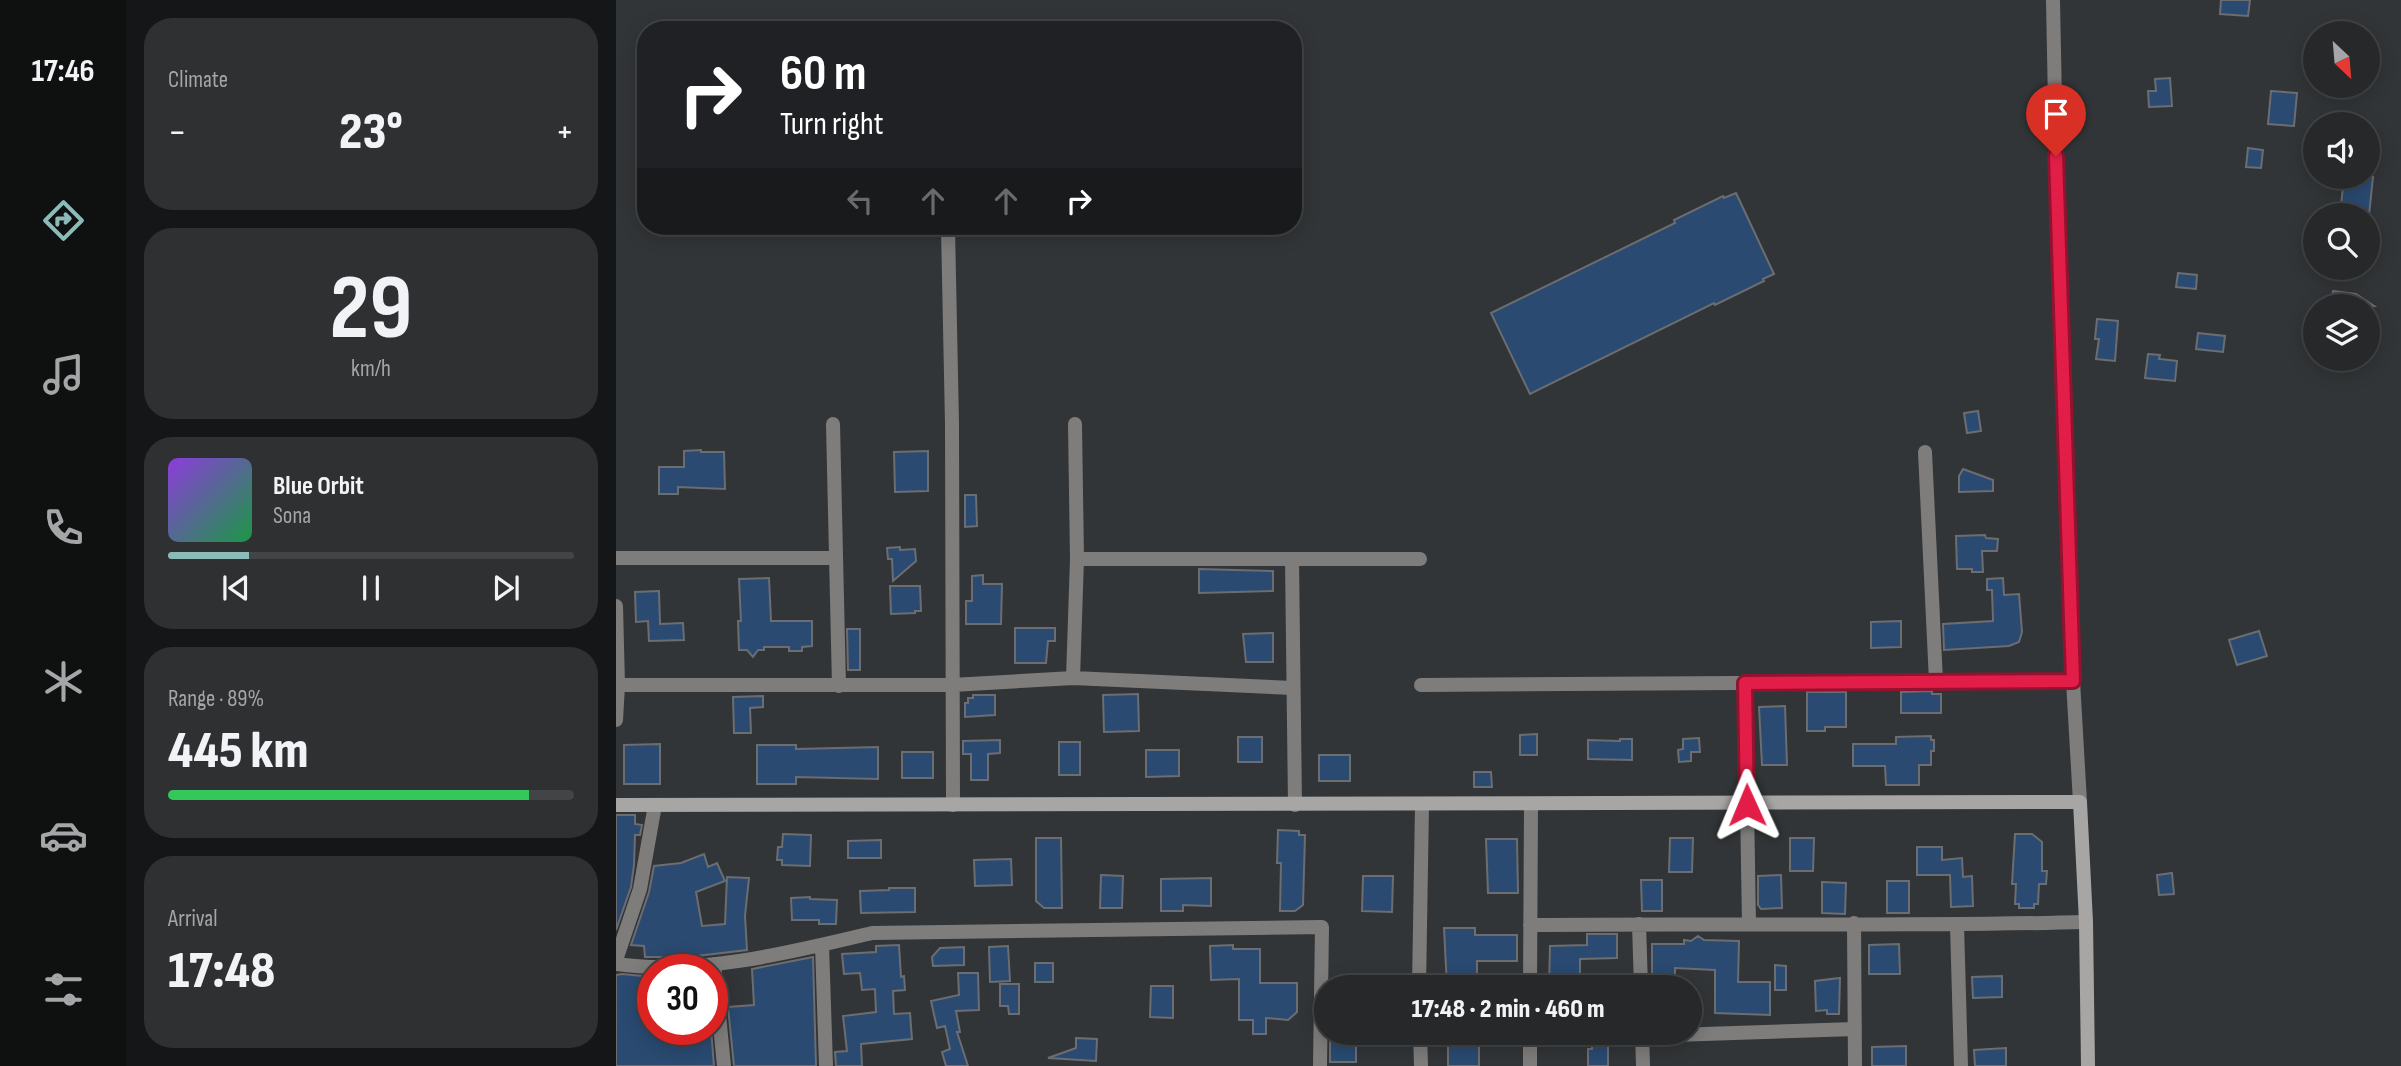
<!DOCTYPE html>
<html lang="en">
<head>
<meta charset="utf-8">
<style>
  body { margin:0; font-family:"Sofia Sans Condensed",sans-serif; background:#2e3031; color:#f1f3f6; height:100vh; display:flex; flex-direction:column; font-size:26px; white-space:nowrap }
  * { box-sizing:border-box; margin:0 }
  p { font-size:23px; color:#a4a6a8 }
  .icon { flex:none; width:38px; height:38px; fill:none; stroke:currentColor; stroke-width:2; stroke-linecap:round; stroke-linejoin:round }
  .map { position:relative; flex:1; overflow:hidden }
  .panel { display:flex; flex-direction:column; gap:18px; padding:18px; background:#151617; width:490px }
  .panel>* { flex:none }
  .hud { position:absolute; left:21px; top:21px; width:665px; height:214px; border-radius:28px; box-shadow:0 4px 18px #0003,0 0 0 2px #424446; background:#202124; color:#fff; overflow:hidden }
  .needle { width:46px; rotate:154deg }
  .controls { position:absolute; left:1687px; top:21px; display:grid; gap:14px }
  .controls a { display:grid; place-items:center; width:77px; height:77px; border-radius:50%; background:#262829; box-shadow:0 4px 18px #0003,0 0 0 2px #424446; font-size:35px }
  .speed { position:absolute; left:21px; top:954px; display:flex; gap:14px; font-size:35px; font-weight:700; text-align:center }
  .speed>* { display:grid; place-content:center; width:91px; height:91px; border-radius:50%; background:#262829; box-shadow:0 4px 18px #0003,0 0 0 2px #424446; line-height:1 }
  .speed .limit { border:10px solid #d22; background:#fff; color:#111 }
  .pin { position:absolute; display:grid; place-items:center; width:60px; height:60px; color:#fff; margin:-72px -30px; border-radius:50% 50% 50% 0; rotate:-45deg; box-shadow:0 0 7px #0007 }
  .pin .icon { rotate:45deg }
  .me { position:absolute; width:77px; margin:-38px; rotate:359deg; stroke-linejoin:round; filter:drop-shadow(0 0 5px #0008) }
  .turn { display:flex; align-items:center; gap:24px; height:147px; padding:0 28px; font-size:32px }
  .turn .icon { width:91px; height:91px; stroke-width:2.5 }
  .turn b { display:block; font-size:49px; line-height:60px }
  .lanes { display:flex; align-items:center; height:66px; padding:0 28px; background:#0003; justify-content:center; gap:35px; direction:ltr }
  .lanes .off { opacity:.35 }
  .big { font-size:52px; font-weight:800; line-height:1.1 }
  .panel .widget { flex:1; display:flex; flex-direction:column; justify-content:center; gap:10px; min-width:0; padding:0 24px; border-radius:28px; background:#2e3031 }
  .panel .dial { align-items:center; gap:0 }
  .dial b { font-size:91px; line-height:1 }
  .song { display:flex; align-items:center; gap:21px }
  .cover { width:84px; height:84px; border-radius:10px; background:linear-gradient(135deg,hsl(270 70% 55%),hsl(140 70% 35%)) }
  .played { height:7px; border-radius:4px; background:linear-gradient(90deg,#8bbbb9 20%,#424446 20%) }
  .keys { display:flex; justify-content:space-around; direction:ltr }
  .heat { display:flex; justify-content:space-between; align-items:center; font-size:38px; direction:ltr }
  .charge { height:10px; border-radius:5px; background:linear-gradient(90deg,#34c759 89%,#424446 0) }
  .trip { position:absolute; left:698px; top:975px; width:388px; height:70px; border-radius:35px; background:#262829; box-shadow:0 4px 18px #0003,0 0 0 2px #424446; font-weight:800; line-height:70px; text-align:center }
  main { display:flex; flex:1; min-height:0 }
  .tab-bar { display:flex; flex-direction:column; width:126px; justify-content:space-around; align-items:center; background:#0f1010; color:#a4a6a8 }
  .tab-bar .icon { width:49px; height:49px }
  .tab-bar .selected { color:#8bbbb9 }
  .tab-bar b { font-size:32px; color:#f1f3f6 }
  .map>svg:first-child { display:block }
</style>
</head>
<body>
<main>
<nav class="tab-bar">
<b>17:46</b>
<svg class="icon selected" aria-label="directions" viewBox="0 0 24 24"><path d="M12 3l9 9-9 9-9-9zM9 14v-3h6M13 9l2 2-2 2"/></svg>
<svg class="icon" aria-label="music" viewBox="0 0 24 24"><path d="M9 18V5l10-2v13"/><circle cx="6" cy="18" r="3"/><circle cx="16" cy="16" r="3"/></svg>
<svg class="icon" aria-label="phone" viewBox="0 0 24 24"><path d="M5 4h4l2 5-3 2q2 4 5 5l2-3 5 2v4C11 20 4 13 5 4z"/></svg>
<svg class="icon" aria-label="climate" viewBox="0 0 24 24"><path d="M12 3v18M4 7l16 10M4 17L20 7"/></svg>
<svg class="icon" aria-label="car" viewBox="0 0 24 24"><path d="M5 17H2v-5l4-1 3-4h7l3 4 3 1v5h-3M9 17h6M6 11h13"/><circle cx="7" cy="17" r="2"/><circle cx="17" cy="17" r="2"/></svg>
<svg class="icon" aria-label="filters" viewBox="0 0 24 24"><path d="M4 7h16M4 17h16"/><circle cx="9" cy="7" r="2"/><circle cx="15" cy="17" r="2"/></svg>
</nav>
<section class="panel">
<div class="widget"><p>Climate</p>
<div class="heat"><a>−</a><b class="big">23°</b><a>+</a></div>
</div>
<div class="widget dial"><b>29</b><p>km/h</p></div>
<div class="widget">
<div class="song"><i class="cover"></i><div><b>Blue Orbit</b><p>Sona</p></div></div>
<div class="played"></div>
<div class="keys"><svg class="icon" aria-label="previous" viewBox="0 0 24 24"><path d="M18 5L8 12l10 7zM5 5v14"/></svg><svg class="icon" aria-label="pause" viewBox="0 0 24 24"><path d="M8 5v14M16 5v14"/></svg><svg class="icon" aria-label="next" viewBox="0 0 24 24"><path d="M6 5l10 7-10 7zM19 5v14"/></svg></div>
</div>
<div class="widget"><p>Range · 89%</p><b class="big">445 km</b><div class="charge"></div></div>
<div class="widget"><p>Arrival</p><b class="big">17:48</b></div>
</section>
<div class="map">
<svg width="1785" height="1066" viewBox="0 0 1785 1066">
  <rect width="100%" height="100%" fill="#323537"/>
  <path fill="#2a4a71" stroke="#6b6d71" stroke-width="2" d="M1605,0H1634L1632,16L1604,14Z
    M1554,78L1556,106L1533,107L1532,91H1540L1539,79Z
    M1655,91L1681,93L1678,126L1652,124Z
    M1632,148L1647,150L1645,168L1630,167Z
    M1728,177H1757L1753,215H1724Z
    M1120,193L1158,274L1147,279L1148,281L1099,305L1098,303L914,394L875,313L1059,223L1058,220L1107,196L1108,198Z
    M1562,273L1581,275L1580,289L1560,287Z
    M1717,291L1740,294L1758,306H1715Z
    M1481,319L1502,321L1499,361L1480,359L1483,339H1479Z
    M1582,333L1609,336L1607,352L1580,349Z
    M1532,354L1544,355L1543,359L1561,361L1559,381L1529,378Z
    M1362,411L1365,431L1351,433L1348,413Z
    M85,450V452H108L109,489L62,487V494H43V467H68V451Z
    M312,451V491L279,492L278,452Z
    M1347,469L1377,480V491L1343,492V476Z
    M349,495H360L361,526L349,527Z
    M1369,535L1370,538L1382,539L1381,551H1366L1367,572H1356V569H1341L1340,536Z
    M284,547V550L299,549L300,561L277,581L276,559H272L271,548Z
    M583,569L657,571V591L583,593Z
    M367,575V584H386L385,624H350V601H356V576Z
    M153,578L155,621H196V646L186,647V651H173V647H148V650H142L137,657L131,650H123L122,621H125L123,579Z
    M1387,578L1388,595L1403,594L1406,632L1403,642L1393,646L1328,650L1327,624L1377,621L1376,590H1371V579Z
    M274,586H304L305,611H299V613L275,614Z
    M43,591L44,624L67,623L68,640L33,641L32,621L20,622L19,592Z
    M1285,621V647L1255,648V622Z
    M399,628H439V641H432L430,663H399Z
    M231,629H244V670H232Z
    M1643,631L1651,656L1621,665L1613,640Z
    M657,633V662H630L627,634Z
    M1316,691V694H1325V713H1285V692Z
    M1191,692H1230V727H1209V731H1191Z
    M522,694L523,731L488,732L487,695Z
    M357,695H379V715L349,717V703H352V698H357Z
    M147,696V707L134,708L135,733H118L117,697Z
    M1169,706L1171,765H1146L1143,707Z
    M921,734V755H904V735Z
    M1315,736V740H1318V751H1315V765H1303V785H1270L1269,766H1237V744H1280V737Z
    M622,737H646V762H622Z
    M1083,738L1084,752H1075V761L1063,762L1062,750L1067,749V739Z
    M1004,739H1016V760L972,759V740L1004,741Z
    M384,740V753L372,754V780H355V754H347V741Z
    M443,742H464V775H443Z
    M44,744V784H8V745Z
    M141,745H180V749L262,747V779L180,777V784H141Z
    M530,750H563V776L530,777Z
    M286,752H317V778H286Z
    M703,755H734V781H703Z
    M858,772H875L876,787H858Z
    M0,815H19V824L26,825L24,835H19L18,865L15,887L0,930Z
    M662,830L683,831V835H689L687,905L679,911H664L665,863H661Z
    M167,834L195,835L194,866L166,865V860H161L162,847H166Z
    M1399,834H1416L1426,842V871H1431L1430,884H1423L1422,904H1418V908H1403V904H1399L1400,884H1396Z
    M420,838H445L446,908H428L420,901Z
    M1054,838H1077L1076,872H1053Z
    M1174,838H1198L1197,871H1174Z
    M870,839H901L902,893H872Z
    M265,840V858H232V841Z
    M1301,847H1326V860L1346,858L1347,877L1356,876L1357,906L1335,907L1334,875H1301Z
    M88,854L92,867L101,863L109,881L80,892L86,926L109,924L111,877L133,878L129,916L131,950L72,957H29L28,946L15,945L33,892L38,866L65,863Z
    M395,859L396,885L359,886L358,860Z
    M1556,873L1558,894L1543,895L1541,875Z
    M485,875L507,876L506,908H484Z
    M1165,875L1166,908L1145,909L1142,905V876Z
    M747,876H777L776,912L746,911Z
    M595,878V906L567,905V911H545V879Z
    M1025,880H1046V911H1026Z
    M1271,881H1293V913H1271Z
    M1206,882L1230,883L1229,914L1206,913Z
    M273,888H299V912L245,913L244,891L273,890Z
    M194,897V899L221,900L220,924H203V920H176L175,898Z
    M828,928H859V935H901V961H861V987H831Z
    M971,934H1001V958L964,959V987H933L934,946L971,945Z
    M1082,936L1088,940L1123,941L1122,982H1154V1015L1099,1013V970L1059,968V987H1036V944H1068V940L1075,941Z
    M1283,944L1284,974H1253V945Z
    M283,945L285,977L288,976L289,990L277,991L278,1014L294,1013L296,1039L245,1044L246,1066H220L219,1052L231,1051L227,1016L260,1012L259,989L246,990L244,973L228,974L226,954L260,952V946Z
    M617,945V949H644V983H681V1012L672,1020L650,1018V1034H637V1020H623V979L595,980L594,946Z
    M392,946L394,981L374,982L373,947Z
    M348,947V965L317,966L316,957L324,948Z
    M197,957L200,1066H118L112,1007L138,1005L136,969Z
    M419,963H437V982H419Z
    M1159,965L1170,966V990H1159Z
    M342,973H362L363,1010L340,1011L344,1032H341L352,1066H330L326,1052L334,1049L329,1026L321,1028L315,1001L343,995Z
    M6,974L37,977V1029H95L98,1066H0V975Z
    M1386,976V997L1357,998L1356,977Z
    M1224,978L1223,1014H1211V1010L1200,1011L1199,981Z
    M384,984H403V1014H393L392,1006H384Z
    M535,986H557V1018L534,1017Z
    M976,1032H992V1066H972V1049H976Z
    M832,1033H863V1066H832Z
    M714,1036H740V1062H714Z
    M460,1038L481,1039L480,1061L432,1058L460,1048Z
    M1290,1046V1066H1256V1047Z
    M1390,1048V1066H1359L1358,1050Z"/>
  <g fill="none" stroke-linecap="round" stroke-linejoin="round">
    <path stroke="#7f7d7c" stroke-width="14" d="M1437,0L1442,258L1457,681L1464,802
      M332,228L336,424L337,805
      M217,424L223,686
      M1309,452L1320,681
      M0,558H220
      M461,559H804
      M676,559L679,805
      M0,606L2,685L0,720
      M457,678L461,559L459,424
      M1129,683L1133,924
      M2,685H336L457,678L677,688
      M805,685L1457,681
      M1238,923L1239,1066
      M1023,924L1025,987
      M914,925C1099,923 1285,927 1470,922
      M1341,925L1345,1066
      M206,945L210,1066
      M0,960L24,889L39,805
      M0,964C81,976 177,952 256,933L706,927L704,1066
      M98,964L108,1066
      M803,987L806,805
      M914,987L915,805
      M804,1032L805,1066
      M914,1032V1066
      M1026,1032L1027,1066
      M1027,1036L1239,1029"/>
    <path stroke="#a8a5a5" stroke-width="14" d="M0,805L1464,802L1470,922L1472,1066"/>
  </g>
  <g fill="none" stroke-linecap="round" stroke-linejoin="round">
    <g stroke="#92132f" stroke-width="18">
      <path id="route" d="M1131,805L1129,683L1457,681L1440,156"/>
    </g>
    <use href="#route" stroke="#e11d48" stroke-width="12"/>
  </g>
</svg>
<div class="controls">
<a><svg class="needle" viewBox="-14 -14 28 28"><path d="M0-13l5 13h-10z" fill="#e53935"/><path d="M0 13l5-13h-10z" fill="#a4a6a8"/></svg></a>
<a><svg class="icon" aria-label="sound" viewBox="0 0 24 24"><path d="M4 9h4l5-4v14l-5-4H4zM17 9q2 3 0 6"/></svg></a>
<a><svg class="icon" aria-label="search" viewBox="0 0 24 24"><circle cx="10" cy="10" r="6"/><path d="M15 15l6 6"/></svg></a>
<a><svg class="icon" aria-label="layers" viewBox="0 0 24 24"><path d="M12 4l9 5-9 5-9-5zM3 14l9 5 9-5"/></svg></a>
</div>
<div class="speed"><div class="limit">30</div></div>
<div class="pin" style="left:1440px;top:156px;background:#d93025"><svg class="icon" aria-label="arrive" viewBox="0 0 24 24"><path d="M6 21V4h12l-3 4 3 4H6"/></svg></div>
<svg class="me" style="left:1131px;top:805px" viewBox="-20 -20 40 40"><path d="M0-17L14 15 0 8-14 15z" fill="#e11d48" stroke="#fff" stroke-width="4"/></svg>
<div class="trip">17:48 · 2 min · 460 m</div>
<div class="hud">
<div class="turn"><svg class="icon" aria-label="right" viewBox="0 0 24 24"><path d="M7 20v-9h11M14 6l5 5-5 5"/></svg><div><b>60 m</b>Turn right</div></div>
<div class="lanes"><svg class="icon off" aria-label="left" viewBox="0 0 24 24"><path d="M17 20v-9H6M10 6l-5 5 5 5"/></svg><svg class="icon off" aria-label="ahead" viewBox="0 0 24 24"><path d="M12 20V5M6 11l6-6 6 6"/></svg><svg class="icon off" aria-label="ahead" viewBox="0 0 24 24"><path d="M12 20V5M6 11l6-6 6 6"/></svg><svg class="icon" aria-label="right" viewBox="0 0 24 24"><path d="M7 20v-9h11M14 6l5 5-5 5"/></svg></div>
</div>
</div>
</main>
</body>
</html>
